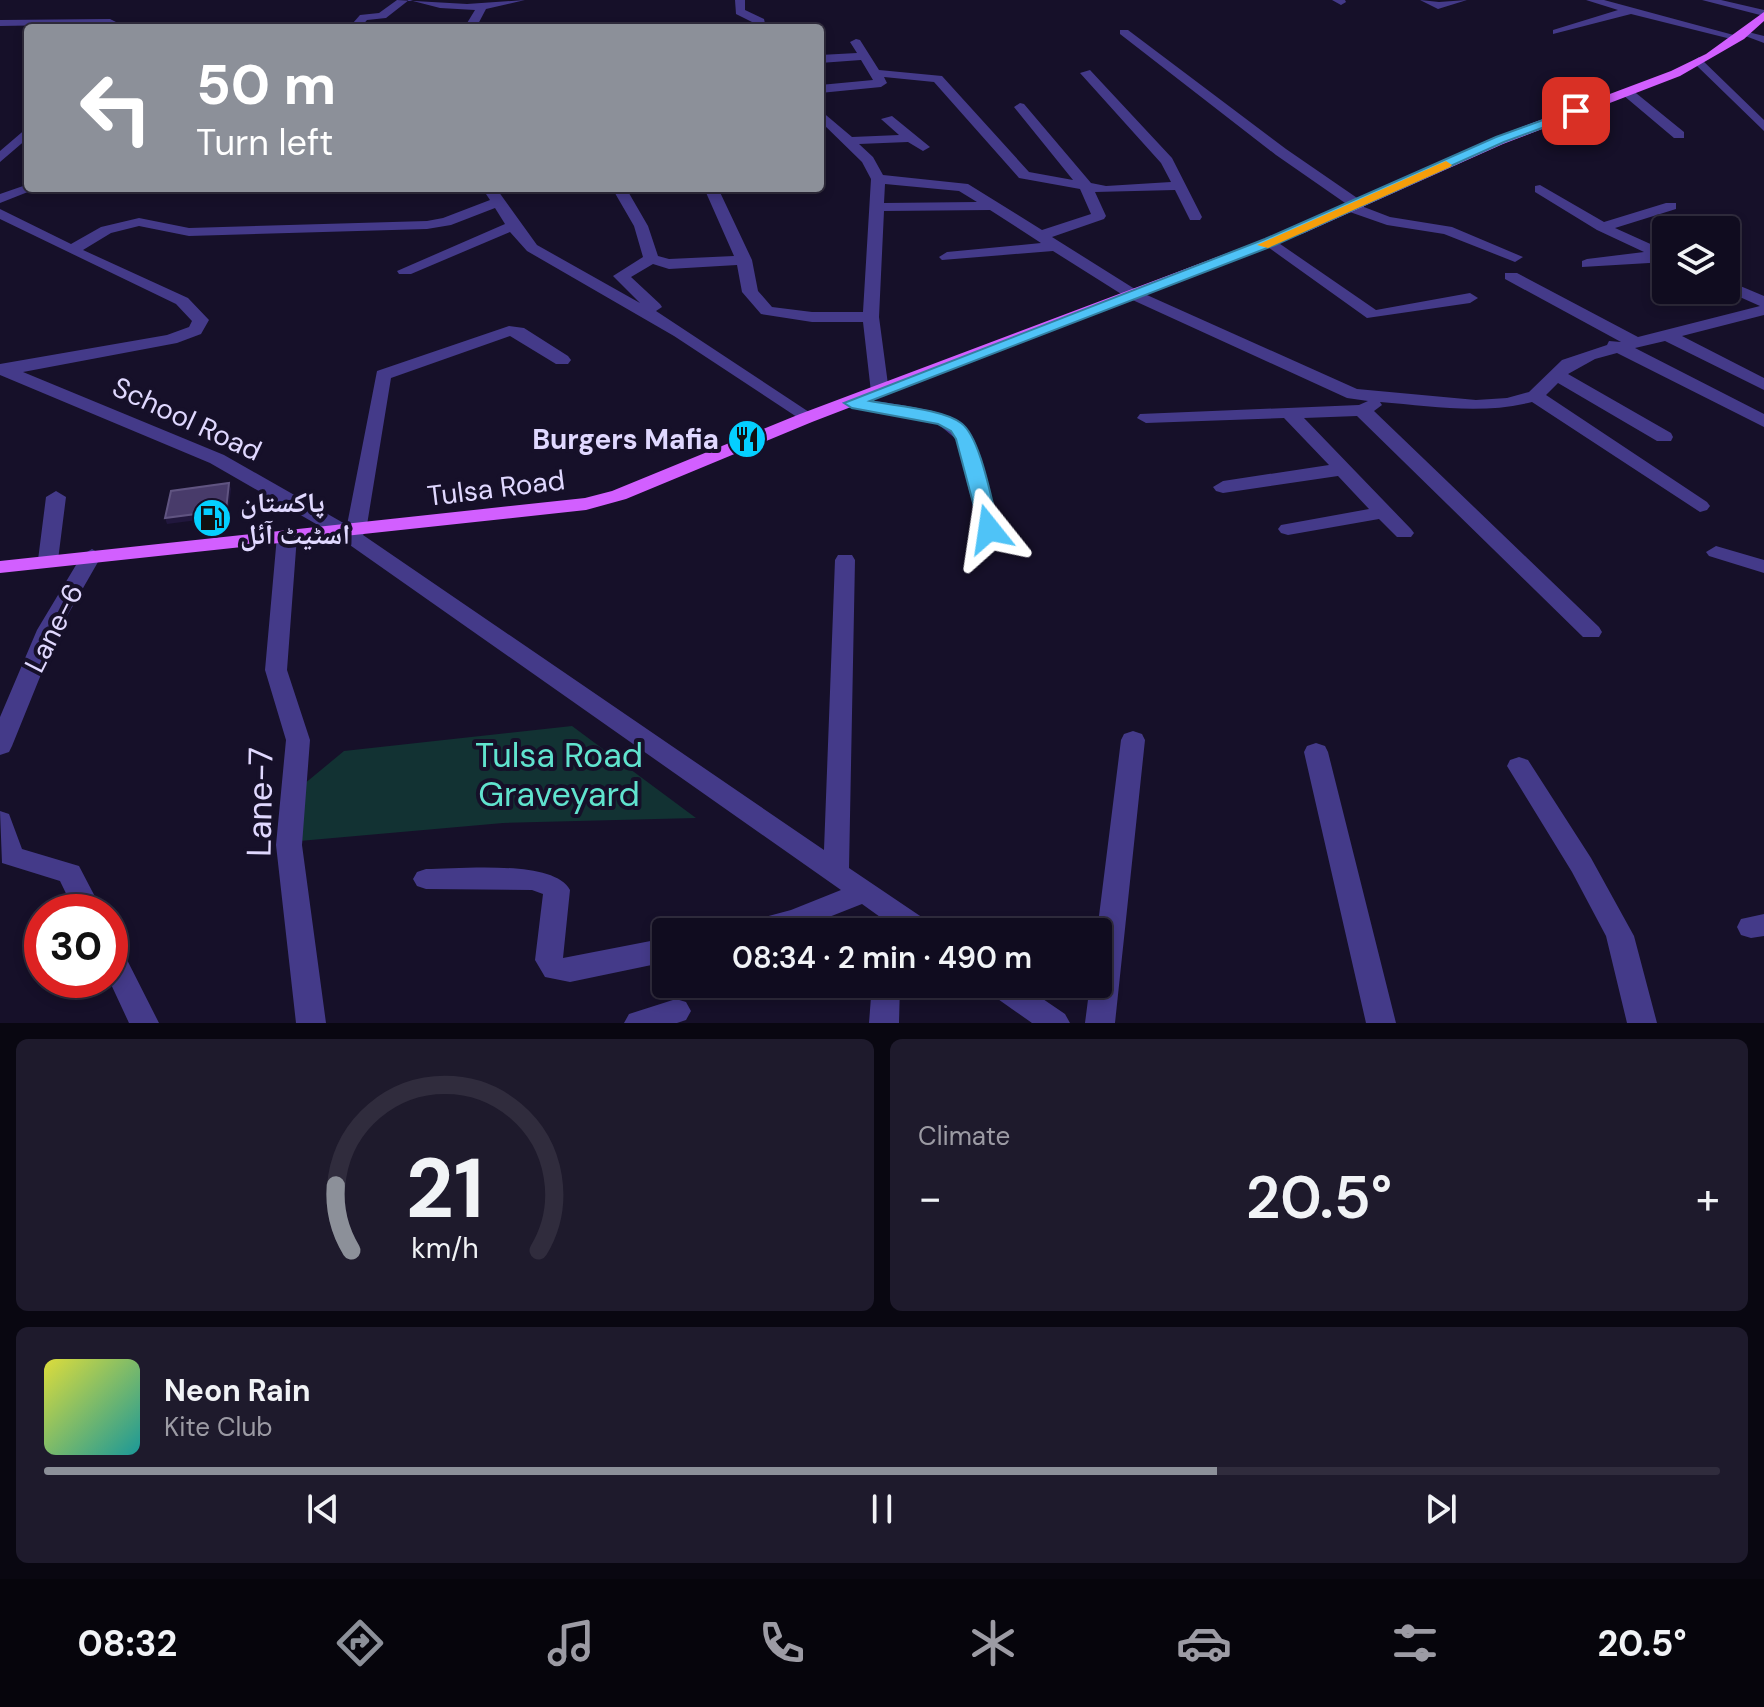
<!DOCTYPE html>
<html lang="en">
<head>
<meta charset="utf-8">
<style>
  body { margin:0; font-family:"DM Sans","Noto Naskh Arabic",sans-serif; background:#1e1a2c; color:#f1f3f6; height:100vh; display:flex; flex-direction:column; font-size:30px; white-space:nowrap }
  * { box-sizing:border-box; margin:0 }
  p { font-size:26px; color:#9c9ba4 }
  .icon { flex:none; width:44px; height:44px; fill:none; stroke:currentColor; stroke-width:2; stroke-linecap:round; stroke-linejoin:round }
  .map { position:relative; height:1023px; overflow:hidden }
  .side { display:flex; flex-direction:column; gap:16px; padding:16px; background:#090711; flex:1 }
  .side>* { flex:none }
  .banner { position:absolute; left:24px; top:24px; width:800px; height:168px; border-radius:8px; box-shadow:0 4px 12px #0003,0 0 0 2px #302c3d; background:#8c9099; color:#fff; overflow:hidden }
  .controls { position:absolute; left:1652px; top:216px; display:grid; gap:16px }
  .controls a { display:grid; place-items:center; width:88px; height:88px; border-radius:8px; background:#100c1f; box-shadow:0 4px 12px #0003,0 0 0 2px #302c3d; font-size:40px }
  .speed { position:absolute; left:24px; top:894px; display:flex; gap:16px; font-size:40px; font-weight:700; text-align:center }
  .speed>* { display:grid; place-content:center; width:104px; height:104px; border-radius:50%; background:#100c1f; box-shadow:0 4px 12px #0003,0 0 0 2px #302c3d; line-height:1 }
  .speed .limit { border:12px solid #d22; background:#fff; color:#111 }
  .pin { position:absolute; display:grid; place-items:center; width:68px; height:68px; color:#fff; margin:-34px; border-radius:16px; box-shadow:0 4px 12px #0006 }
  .me { position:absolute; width:88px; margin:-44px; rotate:345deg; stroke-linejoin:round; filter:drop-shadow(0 0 6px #0008) }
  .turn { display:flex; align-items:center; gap:28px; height:168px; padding:0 40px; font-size:36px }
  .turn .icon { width:104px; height:104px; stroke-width:2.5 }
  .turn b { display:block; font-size:56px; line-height:68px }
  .big { font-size:60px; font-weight:600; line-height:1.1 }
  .side .widget { flex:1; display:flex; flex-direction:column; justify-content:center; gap:12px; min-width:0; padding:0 28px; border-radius:12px; background:#1e1a2c }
  .side .dial { align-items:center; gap:0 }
  .dial svg { height:208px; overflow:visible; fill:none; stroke:#302c3d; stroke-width:7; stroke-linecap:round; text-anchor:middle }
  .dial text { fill:#f1f3f6; stroke:none }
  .song { display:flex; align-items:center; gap:24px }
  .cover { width:96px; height:96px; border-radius:12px; background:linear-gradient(135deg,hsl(60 70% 55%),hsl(180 70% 35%)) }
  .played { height:8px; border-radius:4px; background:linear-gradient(90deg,#8c9099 70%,#302c3d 70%) }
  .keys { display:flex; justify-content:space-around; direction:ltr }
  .heat { display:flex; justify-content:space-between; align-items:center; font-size:44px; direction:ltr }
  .side .tiles { flex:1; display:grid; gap:16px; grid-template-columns:1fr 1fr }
  .widget:last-child { grid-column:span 2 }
  .trip { position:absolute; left:652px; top:918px; width:460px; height:80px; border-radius:8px; background:#100c1f; box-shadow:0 4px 12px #0003,0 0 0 2px #302c3d; font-weight:600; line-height:80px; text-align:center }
  .dock { display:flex; height:128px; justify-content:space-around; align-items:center; background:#06050c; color:#9c9ba4 }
  .dock .icon { width:56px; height:56px }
  .dock .current { color:#8c9099 }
  .dock b { font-size:36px; color:#f1f3f6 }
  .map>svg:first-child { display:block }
</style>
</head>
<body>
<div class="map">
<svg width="1764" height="1023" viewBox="0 0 1764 1023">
  <rect width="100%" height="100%" fill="#161029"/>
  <path fill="#123233" d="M572,726L696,818L503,823L288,842L292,794L344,751Z"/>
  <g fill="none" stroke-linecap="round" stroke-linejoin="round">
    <path fill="#443a89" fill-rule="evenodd" d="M397,0L467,4L525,0L486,9L476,28H464L475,10L440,8L409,0L386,18L367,20L360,28H309L315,25L353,23L360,15L379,13Z
      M735,0H745V10L764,19L766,28H754V23L736,14Z
      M1332,0H1345L1346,2L1341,5Z
      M1420,0L1439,2L1467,0L1438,9Z
      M1586,0H1604L1741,37L1735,40L1631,14L1553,34V30L1618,10Z
      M1702,0H1721L1764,10V16Z
      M110,19L116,22L114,24L0,26V20Z
      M1120,30H1128L1286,149L1363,202L1364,207L1390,217L1452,227L1523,257L1515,262L1510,260L1444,234L1387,225L1347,211L1345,208L1348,205L1276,155L1120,34Z
      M1740,30L1764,36V43L1740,34Z
      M856,39L860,40L879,70L942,76L1029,172L1073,180L1014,107L1020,103L1024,104L1091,183L1106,186L1171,182L1161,163L1080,73L1090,70L1172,158L1202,217L1200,220H1190L1175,190L1095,192L1106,216L1104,219L1052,237L1138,291L1357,389L1476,400L1507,398L1529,392L1562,360L1607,345L1609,341L1621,342L1505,279V273H1517L1638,337L1760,306L1724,290L1726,280L1764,296V315L1682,336L1764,378V390L1665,341L1635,348L1764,414V427L1617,353L1595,359L1568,374L1671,433L1673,437L1671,441H1657L1558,383L1546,395L1707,502L1710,506L1707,510L1700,512L1532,402C1481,415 1431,406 1380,402L1382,405L1374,411L1599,627L1602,632L1599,637H1583L1357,416L1304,418L1411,529L1414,533L1411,537H1397L1379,519L1288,535L1281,533L1278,529L1281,525L1369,509L1338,476L1223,493L1216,491L1213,487L1223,481L1329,465L1284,418L1146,423L1137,418L1140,414L1359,405L1368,401L1347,398L1126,297L1053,251L942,260L939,257L947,252L1041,243L990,210L884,211L879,317L889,392L880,397L871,392L863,322H812L761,314L742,292L737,265L669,269L653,264L631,277L660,304L662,307L656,311L812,414L815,418L812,422L806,423L674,336L527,251L510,232L411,274H399L397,271L505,224L495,208L451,225L427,229L189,236L139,226L111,233L83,250L188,298L209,320L201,334L177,343L23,372L224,455L347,525L377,371L509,326L524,328L568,356L571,360L568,364H556L510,336L391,378L366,531L363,535L824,850L835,560L838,555H852L855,560L849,868L932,924L936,932H901L862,904L791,932H734L738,924L791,910L841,890L337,536L210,463L0,375V364L167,335L189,327L192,321L176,304L0,219V209L71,244L101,227L139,218L189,228L427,221L443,218L490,200L482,188H496L537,245L640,303L613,276L643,257L634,226L612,188H626L648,226L658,256L669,259L734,256L704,188H718L752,260L758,291L772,307L812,312H863L871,179L862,162L820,121V110L852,137L899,135L881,119L892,116L930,147L923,151L908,142L859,144L873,157L883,175L968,184L1042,230L1091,214L1080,189L1019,178L934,82L884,77L887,83L881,87L820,93V85L873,80L861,60L820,63V55L857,53L850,42ZM885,184L959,191L977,202L884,203Z
      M1699,57L1764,120V131L1695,64L1693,61Z
      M1623,89H1631L1684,132V138H1674L1623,95Z
      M28,127V138L0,162V151Z
      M26,185L28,188H38L0,203V194Z
      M1540,185L1604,222L1666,203H1676V209L1615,228L1666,251V262L1582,267V261L1587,259L1644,252L1597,230L1535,192V186Z
      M1270,237L1376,310L1470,293L1478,298L1470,303L1367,318L1265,245V239Z
      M852,398C878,402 943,408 962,423C982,439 992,503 999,529L996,533L989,535L979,529L956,439L938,424L846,407L843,403L846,399Z
      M56,491L66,497L58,560L48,566L38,560L46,497Z
      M287,530L297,536L287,670L310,740L302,845L326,1023H296L276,845L286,740L265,670L277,536Z
      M1716,546L1764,560V573L1709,556L1706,552Z
      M92,549L102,555L59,630L12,746L9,752L0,755V717L37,630L82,555Z
      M1133,731L1142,734L1145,740L1115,1023H1085L1090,984H1098L1097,932L1121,740L1124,734Z
      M1316,743L1325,746L1328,752L1396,1023H1366L1304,752L1307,746Z
      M1519,757L1528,760L1591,858L1634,936L1657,1023H1627L1606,936L1572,872L1507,766L1510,760Z
      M0,811L9,814L22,849L79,866L103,912H75L60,881L2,863Z
      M426,869C459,869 554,859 570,890L563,958L666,938V962L570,982L545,977L535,960L543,894L532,890L426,889L417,886L413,879L417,872Z
      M1764,914V936L1751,938L1741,935L1737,927L1741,919Z
      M110,942L120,946L159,1023H129L109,980Z
      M872,984H900L899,1023H869Z
      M984,984H1021L1065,1014L1070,1023H1032L988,992Z
      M676,999L686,1002L691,1011L686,1020L677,1023H624L629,1014Z"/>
    <path fill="#d25fff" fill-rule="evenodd" d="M1764,12V21L1744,39L1680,76L1503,144L1304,233L812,422L626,499L586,510L0,573V561L585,498L612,491L800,414L1265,239L1493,138L1671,71L1706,54Z"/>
  </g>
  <path fill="#21173d" d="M229,483L231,489L228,516L167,524L165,518Z"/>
  <path fill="#483b6a" stroke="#605481" stroke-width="2" d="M229,483L226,510L165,518L171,491Z"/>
  <path fill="#4fc3f7" stroke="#337fa1" stroke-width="2" d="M1576,108L1582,111L1580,114L1504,142L1275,245L870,401C895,406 942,409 961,423C981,437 992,504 999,529L996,533L989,534L980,529L956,439L951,431L938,424L852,408L844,403L1265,239L1496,137Z"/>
  <path fill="#f59e0b" d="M1446,161L1452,165L1450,167L1268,248L1257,245Z"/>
  <defs>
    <g id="restaurant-disc" transform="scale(2)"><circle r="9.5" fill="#04cfff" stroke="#161029"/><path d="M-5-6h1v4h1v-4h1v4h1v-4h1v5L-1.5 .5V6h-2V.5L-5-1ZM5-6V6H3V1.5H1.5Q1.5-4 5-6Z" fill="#111"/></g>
    <g id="fuel-disc" transform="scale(2)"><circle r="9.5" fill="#04cfff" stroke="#161029"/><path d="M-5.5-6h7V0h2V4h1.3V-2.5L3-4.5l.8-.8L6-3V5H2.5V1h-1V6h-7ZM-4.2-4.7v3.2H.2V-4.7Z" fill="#111"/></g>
  </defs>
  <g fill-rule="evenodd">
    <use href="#restaurant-disc" x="747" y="439"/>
    <use href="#fuel-disc" x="212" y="518"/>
  </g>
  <g text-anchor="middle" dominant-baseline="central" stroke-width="8" stroke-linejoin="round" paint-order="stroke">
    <g font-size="28" fill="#e0d8ff" stroke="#161029">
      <text transform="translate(187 419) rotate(25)">School Road</text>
      <text transform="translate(496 488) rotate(-7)">Tulsa Road</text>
      <text transform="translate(54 628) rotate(-63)">Lane-6</text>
    </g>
    <g font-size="28" font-weight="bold" fill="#e0d8ff" stroke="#161029" text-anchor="end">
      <text x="719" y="439">Burgers Mafia</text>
      <text x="240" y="502" text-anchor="start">پاکستان<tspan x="240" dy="32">اسٹیٹ آئل</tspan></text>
    </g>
    <g font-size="34" fill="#60e3ce" stroke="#161029">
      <text x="559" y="755">Tulsa Road<tspan x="559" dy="39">Graveyard</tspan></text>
    </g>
    <g font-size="34" fill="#e0d8ff" stroke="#161029">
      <text transform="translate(260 802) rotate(-89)">Lane-7</text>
    </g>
  </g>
</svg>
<div class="controls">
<a><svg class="icon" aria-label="layers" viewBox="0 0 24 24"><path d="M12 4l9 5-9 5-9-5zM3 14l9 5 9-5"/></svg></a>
</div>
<div class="speed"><div class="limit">30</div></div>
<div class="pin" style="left:1576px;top:111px;background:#d93025"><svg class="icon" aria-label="arrive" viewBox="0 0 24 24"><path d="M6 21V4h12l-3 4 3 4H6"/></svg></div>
<svg class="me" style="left:989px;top:529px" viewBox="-20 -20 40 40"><path d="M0-17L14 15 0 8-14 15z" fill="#4fc3f7" stroke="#fff" stroke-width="4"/></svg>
<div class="trip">08:34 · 2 min · 490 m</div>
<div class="banner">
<div class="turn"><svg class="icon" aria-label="left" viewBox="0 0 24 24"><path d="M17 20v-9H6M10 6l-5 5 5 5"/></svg><div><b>50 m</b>Turn left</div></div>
</div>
</div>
<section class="side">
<div class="tiles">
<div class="widget dial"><svg viewBox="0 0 100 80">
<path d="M14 69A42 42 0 1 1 86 69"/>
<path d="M14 69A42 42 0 0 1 8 44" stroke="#8c9099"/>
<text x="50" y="56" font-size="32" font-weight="700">21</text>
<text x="50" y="72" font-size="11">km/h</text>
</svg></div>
<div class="widget"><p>Climate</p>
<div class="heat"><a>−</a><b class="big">20.5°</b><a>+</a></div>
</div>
<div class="widget">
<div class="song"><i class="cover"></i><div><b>Neon Rain</b><p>Kite Club</p></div></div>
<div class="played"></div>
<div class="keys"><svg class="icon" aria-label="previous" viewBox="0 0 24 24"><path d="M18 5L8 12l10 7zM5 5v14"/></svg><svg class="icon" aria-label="pause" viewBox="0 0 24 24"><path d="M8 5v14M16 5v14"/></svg><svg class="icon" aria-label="next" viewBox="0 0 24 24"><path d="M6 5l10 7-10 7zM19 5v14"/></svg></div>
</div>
</div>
</section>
<nav class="dock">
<b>08:32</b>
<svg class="icon current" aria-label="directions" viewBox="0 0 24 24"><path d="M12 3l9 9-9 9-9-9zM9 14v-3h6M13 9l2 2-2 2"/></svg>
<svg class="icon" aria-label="music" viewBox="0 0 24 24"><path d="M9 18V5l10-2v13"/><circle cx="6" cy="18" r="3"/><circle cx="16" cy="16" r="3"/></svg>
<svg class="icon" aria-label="phone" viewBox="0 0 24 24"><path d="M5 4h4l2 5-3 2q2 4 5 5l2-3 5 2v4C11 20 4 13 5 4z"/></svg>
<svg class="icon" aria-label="climate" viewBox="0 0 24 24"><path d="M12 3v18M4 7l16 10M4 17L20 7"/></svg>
<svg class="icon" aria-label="car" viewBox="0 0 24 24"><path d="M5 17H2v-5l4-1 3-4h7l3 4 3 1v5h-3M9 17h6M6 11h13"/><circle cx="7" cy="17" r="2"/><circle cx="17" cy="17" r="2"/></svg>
<svg class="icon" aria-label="filters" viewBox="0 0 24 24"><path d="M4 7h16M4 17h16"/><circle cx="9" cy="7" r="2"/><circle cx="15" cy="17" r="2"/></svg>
<b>20.5°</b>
</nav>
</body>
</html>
